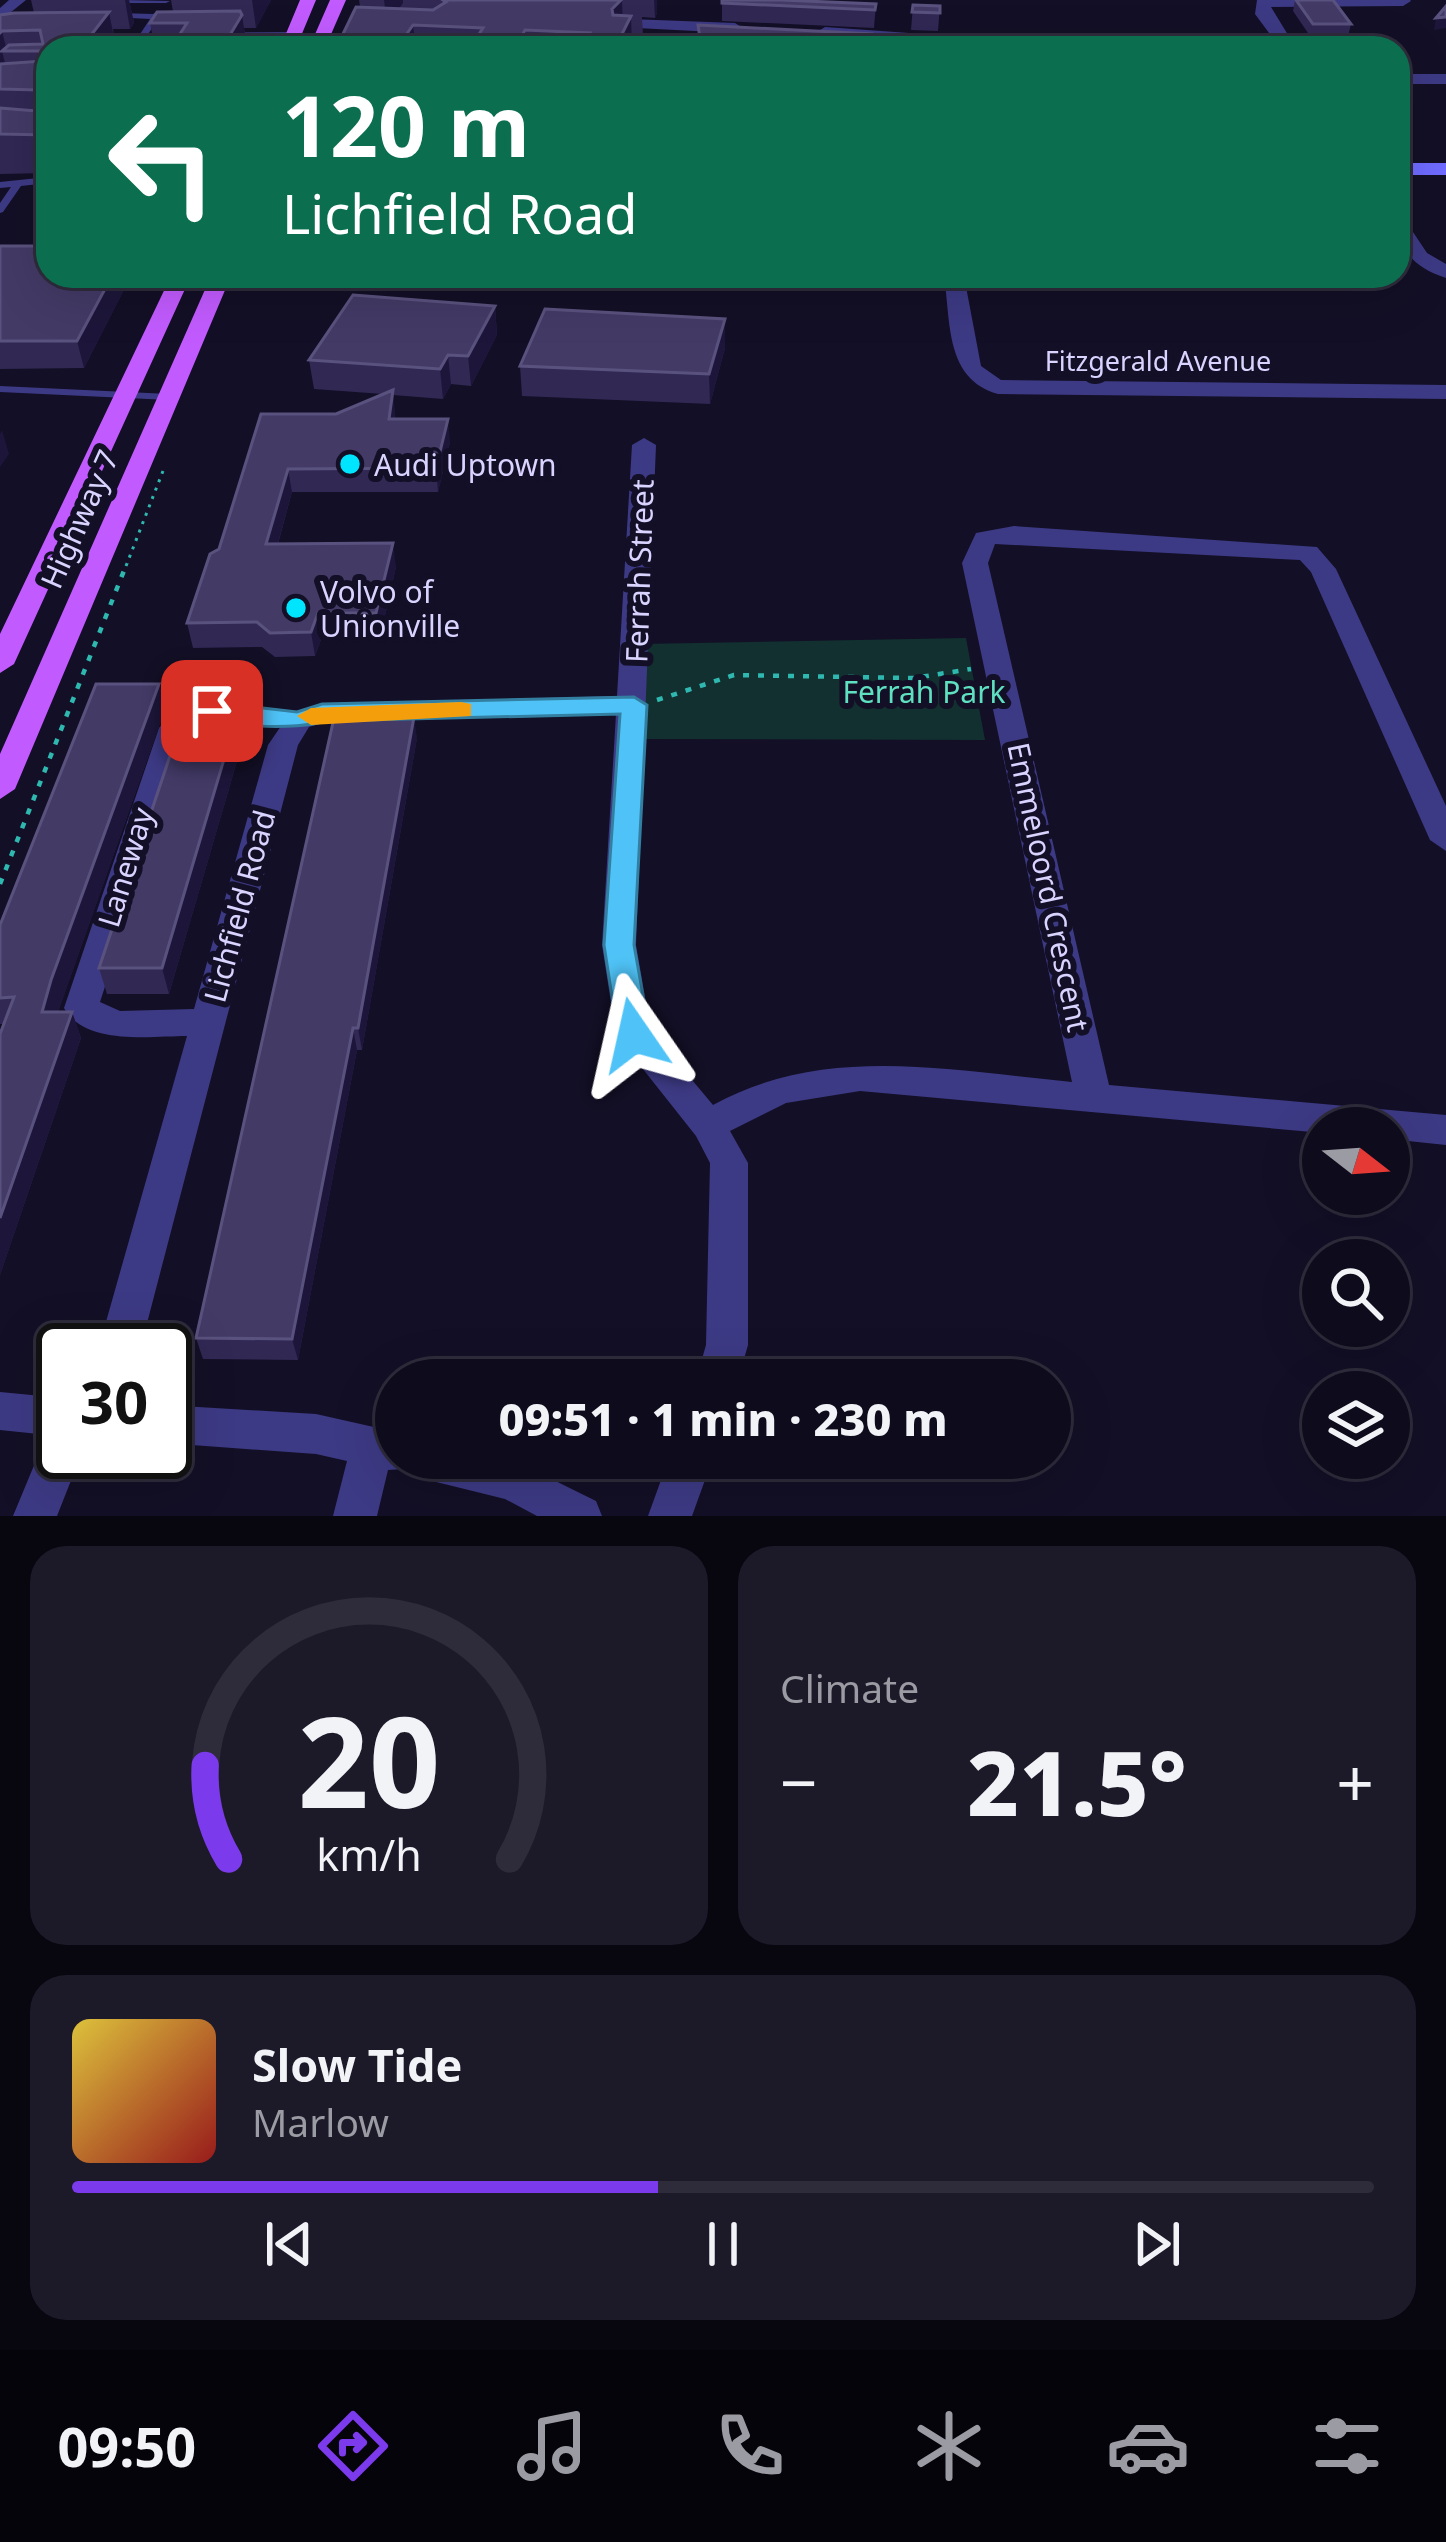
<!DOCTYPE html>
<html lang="en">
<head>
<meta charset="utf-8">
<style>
  body { margin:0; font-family:"Noto Sans",sans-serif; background:#1c1929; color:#f1f3f6; height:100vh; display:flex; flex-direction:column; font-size:45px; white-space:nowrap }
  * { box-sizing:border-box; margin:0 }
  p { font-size:39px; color:#9b9ba3 }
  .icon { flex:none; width:66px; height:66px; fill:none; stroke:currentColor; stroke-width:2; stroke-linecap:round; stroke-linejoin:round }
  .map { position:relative; height:1516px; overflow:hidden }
  .panel { display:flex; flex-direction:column; gap:30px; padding:30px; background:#08060f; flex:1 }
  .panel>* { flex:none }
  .banner { position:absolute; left:36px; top:36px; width:1374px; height:252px; border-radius:36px; box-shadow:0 12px 48px #0002,0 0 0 3px #2e2b3b; background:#0b6e4f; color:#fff; overflow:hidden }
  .needle { width:78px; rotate:107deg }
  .buttons { position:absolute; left:1302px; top:1107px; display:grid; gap:24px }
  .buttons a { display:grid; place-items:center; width:108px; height:108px; border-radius:50%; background:#0e0b1c; box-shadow:0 12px 48px #0002,0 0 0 3px #2e2b3b; font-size:60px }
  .speed { position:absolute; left:36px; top:1323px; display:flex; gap:24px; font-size:60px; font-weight:700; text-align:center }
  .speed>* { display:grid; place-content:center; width:156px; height:156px; border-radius:50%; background:#0e0b1c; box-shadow:0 12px 48px #0002,0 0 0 3px #2e2b3b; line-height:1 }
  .speed .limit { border:6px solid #111; border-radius:18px; background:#fff; color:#111 }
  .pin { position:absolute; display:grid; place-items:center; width:102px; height:102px; color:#fff; margin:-51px; border-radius:24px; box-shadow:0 6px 18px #0006 }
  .me { position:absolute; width:132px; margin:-66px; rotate:349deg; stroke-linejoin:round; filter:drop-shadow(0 0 9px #0008) }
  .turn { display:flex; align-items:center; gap:42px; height:252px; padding:0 48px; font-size:54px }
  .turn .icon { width:156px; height:156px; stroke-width:2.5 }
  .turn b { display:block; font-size:84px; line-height:102px }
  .big { font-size:90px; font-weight:800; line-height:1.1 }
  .panel .widget { flex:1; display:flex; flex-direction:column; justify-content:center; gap:18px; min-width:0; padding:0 42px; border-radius:36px; background:#1c1929 }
  .panel .dial { align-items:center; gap:0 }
  .dial svg { height:312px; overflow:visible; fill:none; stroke:#2e2b3b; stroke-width:7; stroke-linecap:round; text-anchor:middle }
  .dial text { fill:#f1f3f6; stroke:none }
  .song { display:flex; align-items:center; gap:36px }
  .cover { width:144px; height:144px; border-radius:18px; background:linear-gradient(135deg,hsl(50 70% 55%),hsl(0 70% 35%)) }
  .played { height:12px; border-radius:6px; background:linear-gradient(90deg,#7c3aed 45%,#2e2b3b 45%) }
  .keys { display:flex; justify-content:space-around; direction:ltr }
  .heat { display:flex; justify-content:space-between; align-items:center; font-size:66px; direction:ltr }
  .panel .tiles { flex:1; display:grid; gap:30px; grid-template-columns:1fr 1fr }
  .widget:last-child { grid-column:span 2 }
  .trip { position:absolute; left:375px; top:1359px; width:696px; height:120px; border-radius:60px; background:#0e0b1c; box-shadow:0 12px 48px #0002,0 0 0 3px #2e2b3b; font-weight:800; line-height:120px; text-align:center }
  .menu { display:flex; height:192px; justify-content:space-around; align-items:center; background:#06040b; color:#9b9ba3 }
  .menu .icon { width:84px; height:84px }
  .menu .selected { color:#7c3aed }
  .menu b { font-size:54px; color:#f1f3f6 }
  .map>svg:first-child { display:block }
</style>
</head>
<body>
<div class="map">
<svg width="1446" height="1516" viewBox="0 0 1446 1516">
  <rect width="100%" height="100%" fill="#130f26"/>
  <path fill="#12302f" d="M966,638L985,740L639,739L642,644Z"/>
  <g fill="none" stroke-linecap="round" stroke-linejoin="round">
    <path stroke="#2fb8b0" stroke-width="3" stroke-dasharray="3 6" stroke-linecap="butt" d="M126,566L163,471"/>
    <path stroke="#2fb8b0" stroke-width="4.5" stroke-dasharray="6 9" stroke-linecap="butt" d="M657,700L734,675L914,678L971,669
      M0,884L127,563"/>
    <path fill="#3d3a85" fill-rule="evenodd" d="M122,0L170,1L166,3H128L117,13L153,14L158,11L162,13L139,48H131L150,19L110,17L106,15Z
      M48,177V183L21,186L3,212L0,213V203L11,187L0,188V182Z
      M0,386L169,394L175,397L169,400L0,392Z"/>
    <path fill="#3d3a85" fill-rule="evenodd" d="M9,0H26L0,21V8Z
      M1257,0H1410L1411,1L1403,6L1271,7L1296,48H1280L1255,14Z
      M603,18L735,23L743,28L735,33L597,26V20Z
      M825,27L965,37L973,42L965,47L819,35L817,32Z
      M0,34L293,32L301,37L293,42L0,44Z
      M623,40L689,43L697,48H617Z
      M1398,74H1446V84H1398Z
      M1398,218L1405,220L1427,253L1446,264V278C1415,268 1398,251 1398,218Z
      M944,276H964L981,366L1001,380L1446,385V399L998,394C945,379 951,323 944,276Z
      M644,438L656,445L636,945L651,1031L713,1105C825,1043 951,1071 1072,1082L962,563L976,533L1014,526L1317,547L1336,569L1446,806V851L1430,840L1311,572L1300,560L995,544L988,563L1109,1085L1446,1115V1145L1389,1139V1128H1323V1133L860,1091L786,1103L730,1131L748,1163V1345L738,1380H696L706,1345L710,1163L696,1136L616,1035L602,945L616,714L325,722L309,727L298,745L140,1350H98L187,1036C150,1036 85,1046 64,1008L159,728C193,685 251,710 295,711C303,711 313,706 322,704L617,696L632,445ZM219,720L281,726L268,745L194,1009L120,1011L100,1002L187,733Z
      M0,1392L63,1398V1452H90L72,1478L57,1516H13L40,1451L58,1436L0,1430Z
      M165,1405L316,1414L396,1432V1458L513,1460L596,1501L602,1516H537L505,1499L420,1478L403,1469L388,1470L377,1516H333L347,1461L316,1454L165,1443Z
      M669,1458H713L692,1516H648Z"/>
    <path fill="#6f6bff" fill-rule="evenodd" d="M1398,163H1446V175H1398Z"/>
    <path fill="#c25bff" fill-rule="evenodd" d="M300,0H316L296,48H280Z
      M330,0H346L325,48H309Z
      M171,276H191L14,664L0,673V634Z
      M211,276H231L15,789L0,799V754Z"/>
  </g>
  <path fill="#312854" d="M31,0H129L134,23L130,29H113L116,48H48V173L0,174V15L34,13Z
    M171,0H271L256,28H244L247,48H155L150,23L173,12Z
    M359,0H657V13L655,18L642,17L643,35H631L632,48H341L360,7Z
    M1295,0L1351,24L1348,36H1310L1293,11Z
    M722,3L876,4L874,28L722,21Z
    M913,5L940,6L938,31L911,30Z
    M0,246L48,276H131L84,368L0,369Z
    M380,276H442L434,291L381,288Z
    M686,276H723L722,280L686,278Z
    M793,276H831L829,286L793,284Z
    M883,276H920L918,291L883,289Z
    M495,306L497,335L471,386L451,384L443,399L393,395L395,419L450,442L438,492H292L278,544L396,567L380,638L322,637L315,656L275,657L262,647L193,648L187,623L219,549L336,414L383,394L314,389L309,360Z
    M725,348L710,404L522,396L520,366Z
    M159,684L165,709L58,1012H72L81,1038L0,1275V1034L4,1024H0V925Z
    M247,727L169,994H107L99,968Z
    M417,738L362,1050H357L298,1360L203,1359L196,1338Z"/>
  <path fill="#1d163a" d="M125,0H129L134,23L130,29Z
    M252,0H271L256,28Z
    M384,0H403V3L387,26Z
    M622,0L623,32L631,16L632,48H615L612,9Z
    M654,0H657V13L655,18Z
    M109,12L116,48H81Z
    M242,15L247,48H222Z
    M1446,17V28L1434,30L1436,18Z
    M413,25L416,48H397Z
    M525,30L526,48H515Z
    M2,31L7,51H2L7,71L0,78V33Z
    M48,91V115L44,96Z
    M112,276H131L84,368L77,341Z
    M433,276H442L434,291Z
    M495,306L497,335L471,386L468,356Z
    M725,319V348L710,404L709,374Z
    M448,355L451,384L443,399L440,369Z
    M393,390L395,413L392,443L389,419Z
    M448,419L450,442L438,492L436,468Z
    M2,430L9,454L0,467V434Z
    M288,469L292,492L271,568L266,544Z
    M393,543L396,567L380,638L376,613Z
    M318,613L322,637L315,656L311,632Z
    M159,684L165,709L60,1007L51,1038L42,1012L51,980Z
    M241,702L247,727L169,994L162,968Z
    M414,717L417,738L362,1050L358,1028Z
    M72,1012L81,1038L0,1275V1218Z
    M353,1028L357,1050L298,1360L292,1339Z"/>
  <path fill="#433a66" stroke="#5a527e" stroke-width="3" d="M443,0H621L612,9L613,15L631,16L615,48H583L590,33L525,30L515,48H470L483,28L413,25L397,48H341L342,36L356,7L433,10L446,2Z
    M722,0H782L876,4L875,10L722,3Z
    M1296,0H1333L1351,24H1313Z
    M913,5L940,6V13L912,12Z
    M1446,6V17L1436,18Z
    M240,11L242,15L222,48H171L187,23H150L157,12Z
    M109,12L81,48H48V91L44,96L39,90L0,89V64L44,61L39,51H2L9,45L43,44L40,30L2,31L0,33V15L14,13Z
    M698,25L872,34L870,48H687L691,40L700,38Z
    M910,36L938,37V48H908Z
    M0,108L48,112V135L0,134Z
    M0,246H48V276H112L77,341H0Z
    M353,295L495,306L468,356L448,355L440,369L309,360Z
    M545,309L725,319L709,374L520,366Z
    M393,390L389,419H448L436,468L288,469L266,544L393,543L376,613H318L311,632L270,633L257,622L187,623L210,554L219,549L261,414H336Z
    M96,684H159L51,980L42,1012H72L0,1218V1034L14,997L0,998V925Z
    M208,702H241L162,968H99L185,711Z
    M414,717L358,1028H353L292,1339L196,1338L334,718Z"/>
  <path fill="#4fc3f7" stroke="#337fa1" stroke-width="3" d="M634,697L647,705L634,945L650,1035L634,1047L618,1035L604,945L620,714L325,721C299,730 218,729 198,711L212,702L297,712L322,704Z"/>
  <path fill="#f59e0b" d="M461,702L471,704V716L311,725L297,716L311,708Z"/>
  <g fill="#00e5ff" stroke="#130f26" stroke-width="4.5">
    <circle cx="350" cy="464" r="12"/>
    <circle cx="296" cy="608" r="12"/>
  </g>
  <g text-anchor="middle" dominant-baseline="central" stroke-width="12" stroke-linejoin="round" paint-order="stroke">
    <g font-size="27" fill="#d9d4ff" stroke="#130f26">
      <text x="1158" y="360">Fitzgerald Avenue</text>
    </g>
    <g font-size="30" fill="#d9d4ff" stroke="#130f26" text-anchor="start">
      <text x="374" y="464">Audi Uptown</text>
      <text x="320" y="591">Volvo of<tspan x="320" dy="34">Unionville</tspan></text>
    </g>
    <g font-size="30" fill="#d9d4ff" stroke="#130f26">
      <text transform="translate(79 519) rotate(-66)">Highway 7</text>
      <text transform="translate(639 571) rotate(-88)">Ferrah Street</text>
      <text transform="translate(125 867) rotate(-73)">Laneway</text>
      <text transform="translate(1049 887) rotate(78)">Emmeloord Crescent</text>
      <text transform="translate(239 906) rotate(-75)">Lichfield Road</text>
    </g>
    <g font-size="30" fill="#5fe0c0" stroke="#130f26">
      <text x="924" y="691">Ferrah Park</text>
    </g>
  </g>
</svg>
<div class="buttons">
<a><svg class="needle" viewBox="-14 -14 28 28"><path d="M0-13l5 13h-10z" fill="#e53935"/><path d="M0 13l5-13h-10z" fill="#9b9ba3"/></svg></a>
<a><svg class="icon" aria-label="search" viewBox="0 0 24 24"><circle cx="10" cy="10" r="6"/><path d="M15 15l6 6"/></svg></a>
<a><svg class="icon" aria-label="layers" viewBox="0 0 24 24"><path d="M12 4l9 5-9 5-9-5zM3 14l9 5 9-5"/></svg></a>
</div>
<div class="speed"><div class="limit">30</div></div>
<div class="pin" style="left:212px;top:711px;background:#d93025"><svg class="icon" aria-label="arrive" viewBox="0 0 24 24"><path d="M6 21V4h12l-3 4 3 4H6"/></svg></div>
<svg class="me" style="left:634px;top:1035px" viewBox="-20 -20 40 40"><path d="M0-17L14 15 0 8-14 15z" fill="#4fc3f7" stroke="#fff" stroke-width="4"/></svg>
<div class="trip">09:51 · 1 min · 230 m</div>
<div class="banner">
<div class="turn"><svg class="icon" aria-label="left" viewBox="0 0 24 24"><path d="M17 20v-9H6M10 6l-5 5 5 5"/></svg><div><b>120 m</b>Lichfield Road</div></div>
</div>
</div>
<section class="panel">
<div class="tiles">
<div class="widget dial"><svg viewBox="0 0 100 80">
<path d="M14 69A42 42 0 1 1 86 69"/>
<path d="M14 69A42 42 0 0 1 8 45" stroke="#7c3aed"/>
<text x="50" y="56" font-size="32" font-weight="700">20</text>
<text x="50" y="72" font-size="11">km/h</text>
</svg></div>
<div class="widget"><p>Climate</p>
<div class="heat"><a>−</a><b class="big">21.5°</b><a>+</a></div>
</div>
<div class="widget">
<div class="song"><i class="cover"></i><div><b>Slow Tide</b><p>Marlow</p></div></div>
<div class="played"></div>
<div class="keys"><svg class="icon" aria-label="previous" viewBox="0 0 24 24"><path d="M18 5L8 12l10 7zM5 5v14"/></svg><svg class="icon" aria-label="pause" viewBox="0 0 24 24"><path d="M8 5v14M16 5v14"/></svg><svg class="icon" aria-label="next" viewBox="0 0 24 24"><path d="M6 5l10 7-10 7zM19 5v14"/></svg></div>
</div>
</div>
</section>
<nav class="menu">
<b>09:50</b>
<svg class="icon selected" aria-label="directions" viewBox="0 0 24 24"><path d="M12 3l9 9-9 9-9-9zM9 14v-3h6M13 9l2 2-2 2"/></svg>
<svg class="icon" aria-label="music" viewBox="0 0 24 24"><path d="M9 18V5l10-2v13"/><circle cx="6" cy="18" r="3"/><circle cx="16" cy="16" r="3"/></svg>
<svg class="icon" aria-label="phone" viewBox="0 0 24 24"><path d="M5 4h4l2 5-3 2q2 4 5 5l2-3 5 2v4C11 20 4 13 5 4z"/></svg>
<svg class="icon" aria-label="climate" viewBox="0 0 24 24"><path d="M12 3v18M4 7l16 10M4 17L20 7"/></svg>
<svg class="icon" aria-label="car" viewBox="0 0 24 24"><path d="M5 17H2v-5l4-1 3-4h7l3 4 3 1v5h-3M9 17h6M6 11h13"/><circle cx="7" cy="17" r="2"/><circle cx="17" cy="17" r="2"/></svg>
<svg class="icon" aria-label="filters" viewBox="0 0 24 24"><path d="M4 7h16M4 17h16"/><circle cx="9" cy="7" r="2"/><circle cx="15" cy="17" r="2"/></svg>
</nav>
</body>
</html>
